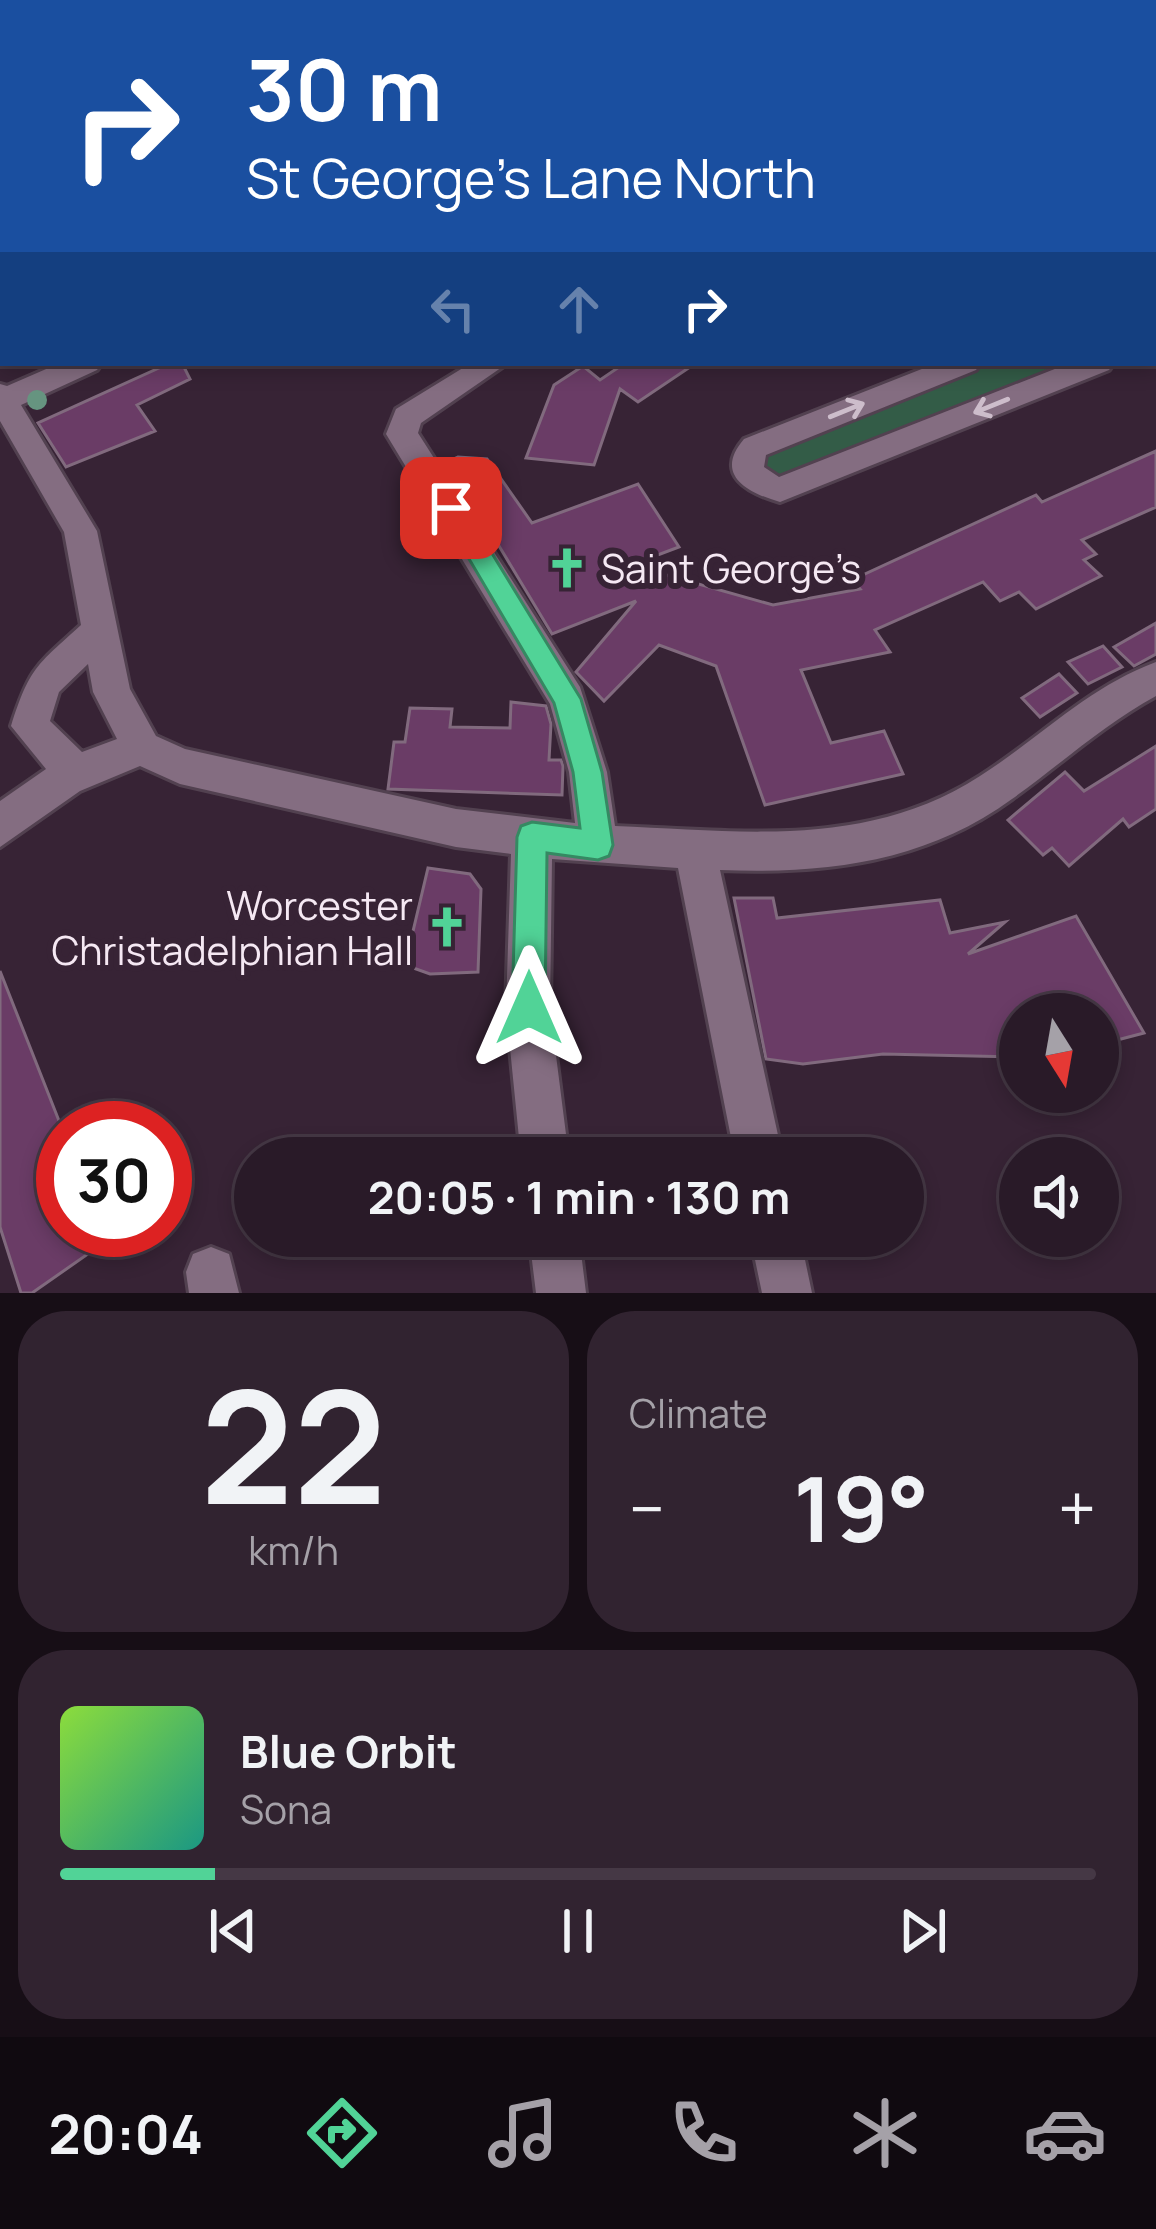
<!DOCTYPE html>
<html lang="en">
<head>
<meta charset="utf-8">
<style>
  body { margin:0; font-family:Manrope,sans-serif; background:#312330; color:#f1f3f6; height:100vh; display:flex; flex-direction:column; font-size:45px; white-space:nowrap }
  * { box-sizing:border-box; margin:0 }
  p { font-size:39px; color:#a5a1a8 }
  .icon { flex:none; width:66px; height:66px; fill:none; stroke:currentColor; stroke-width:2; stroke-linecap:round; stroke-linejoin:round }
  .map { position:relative; height:1293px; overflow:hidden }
  .sheet { display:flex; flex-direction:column; gap:18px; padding:18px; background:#170e16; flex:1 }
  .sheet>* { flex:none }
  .hud { position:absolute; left:0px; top:0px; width:1158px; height:366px; box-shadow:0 6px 18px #0003,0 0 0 3px #453845; background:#1a4fa0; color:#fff; overflow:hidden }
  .needle { width:78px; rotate:169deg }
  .tools { position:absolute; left:999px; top:993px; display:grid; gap:24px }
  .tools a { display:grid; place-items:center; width:120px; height:120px; border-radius:50%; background:#291a28; box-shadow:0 6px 18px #0003,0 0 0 3px #453845; font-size:60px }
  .speed { position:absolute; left:36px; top:1101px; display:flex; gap:24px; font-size:60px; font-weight:700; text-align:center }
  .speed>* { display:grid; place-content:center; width:156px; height:156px; border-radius:50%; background:#291a28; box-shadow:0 6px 18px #0003,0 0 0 3px #453845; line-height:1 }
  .speed .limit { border:18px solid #d22; background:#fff; color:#111 }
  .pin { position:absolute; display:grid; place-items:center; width:102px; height:102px; color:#fff; margin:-51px; border-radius:24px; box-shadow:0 6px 18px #0006 }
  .me { position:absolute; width:132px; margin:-66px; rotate:0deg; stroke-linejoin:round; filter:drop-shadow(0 0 9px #0008) }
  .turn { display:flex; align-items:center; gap:42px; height:252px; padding:0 48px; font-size:54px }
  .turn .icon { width:156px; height:156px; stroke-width:2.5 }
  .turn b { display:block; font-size:84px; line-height:102px }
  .lanes { display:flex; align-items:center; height:114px; padding:0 48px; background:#0003; justify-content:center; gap:60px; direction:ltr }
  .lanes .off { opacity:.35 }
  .big { font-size:90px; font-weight:700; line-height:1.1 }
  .sheet .card { flex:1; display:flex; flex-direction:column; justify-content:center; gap:18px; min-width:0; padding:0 42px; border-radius:48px; background:#312330 }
  .sheet .dial { align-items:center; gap:0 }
  .dial b { font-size:156px; line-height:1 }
  .song { display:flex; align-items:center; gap:36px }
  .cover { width:144px; height:144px; border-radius:18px; background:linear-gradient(135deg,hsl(90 70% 55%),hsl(170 70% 35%)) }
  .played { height:12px; border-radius:6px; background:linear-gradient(90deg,#51d397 15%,#453845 15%) }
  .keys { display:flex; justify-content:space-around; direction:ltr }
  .heat { display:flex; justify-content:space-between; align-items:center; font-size:66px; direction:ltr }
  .sheet .tiles { flex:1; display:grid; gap:18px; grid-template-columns:1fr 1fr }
  .card:last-child { grid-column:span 2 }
  .trip { position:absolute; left:234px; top:1137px; width:690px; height:120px; border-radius:60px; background:#291a28; box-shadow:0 6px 18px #0003,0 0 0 3px #453845; font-weight:700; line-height:120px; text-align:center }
  .tabs { display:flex; height:192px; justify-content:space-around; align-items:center; background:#100a10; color:#a5a1a8 }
  .tabs .icon { width:84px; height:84px }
  .tabs .selected { color:#51d397 }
  .tabs b { font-size:54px; color:#f1f3f6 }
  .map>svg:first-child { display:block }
</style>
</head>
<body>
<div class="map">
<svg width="1156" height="1293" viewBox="0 0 1156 1293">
  <rect width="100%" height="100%" fill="#372335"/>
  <path fill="#335c47" d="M992,363H1056L1057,370L777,479L762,461L771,449Z"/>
  <path fill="#6a3c66" stroke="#816a7e" stroke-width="3" d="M170,363H182L190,379L137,405L155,431L66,467L38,423Z
    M625,363H696L638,402L620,389L594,465L526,458L554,385L583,366L600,380Z
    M1156,451V507L1082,540L1096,554L1084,560L1101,576L1036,609L1019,592L1000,601L983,582L875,630L890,652L801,670L831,743L884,731L903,774L765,805L716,666L659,645L604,701L576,672L636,601L552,634L490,531L487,532L443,464L458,457L487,459L532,523L638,484L679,547L631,565L773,605L860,589L852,580L1036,495L1042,502Z
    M1156,623V654L1134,666L1114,647Z
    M1103,646L1122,667L1088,684L1068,662Z
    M1059,674L1077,693L1040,717L1022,698Z
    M511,702L546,706L551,724L549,760H561L563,766L562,795L388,789L394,742H405L410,708L452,709L450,727L510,728Z
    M1156,746V809L1129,827L1123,819L1069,866L1052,848L1043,855L1008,820L1065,772L1084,791Z
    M428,868L470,874L481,889L478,972L430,974L405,965Z
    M734,898H773L777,918L940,900L950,933L1005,922L968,954L1076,916L1144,1033L1098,1045V1014H1020V1057L883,1054L803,1064L766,1059Z
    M0,971L63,1131V1230H88L95,1249L32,1293H21L0,1227Z"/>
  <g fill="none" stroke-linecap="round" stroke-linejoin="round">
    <g stroke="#524150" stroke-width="6">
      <path id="minor" d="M57,0H80L83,3H60Z
        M347,0H371L374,3H350Z
        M1155,18H1156V30H1155Z
        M0,44L3,45V61L0,60Z
        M60,363H102L97,370L21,405L97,531L130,689L156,736L185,749L456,809L575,823L569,772L550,704L386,434L396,409L471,363H508L421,423L418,433L580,687L607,772L615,826C742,831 867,849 980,776C1040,738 1088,687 1156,662V696C1103,725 1061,764 1012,799C924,863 825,874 720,870L783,1158H735L678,868L552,859L550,1008L569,1158H521L506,1008L511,854L456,847L180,784L140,766L80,791L0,847V801L46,769L11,726C30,667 36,666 81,625L64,532L0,421V384L7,386ZM88,664L93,692L117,739L82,752L50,721L59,692Z
        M937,363H981L976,370L766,455L764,467L779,477L1070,363H1114L1109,370L780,502C748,493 713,475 744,439Z
        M529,1236H579L586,1293H536Z
        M750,1236H800L812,1293H762Z
        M211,1247L229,1254L239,1293H189L186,1272L193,1254Z"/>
    </g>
    <g stroke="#524150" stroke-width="6">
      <path id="major" d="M696,0H724L726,3H698Z
        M1155,322H1156V346H1155Z"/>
    </g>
    <use href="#minor" fill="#846d81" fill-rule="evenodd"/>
    <use href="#major" fill="#a55d9f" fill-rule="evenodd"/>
  </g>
  <circle fill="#669480" cx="37" cy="400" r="10"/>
  <defs><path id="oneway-shaft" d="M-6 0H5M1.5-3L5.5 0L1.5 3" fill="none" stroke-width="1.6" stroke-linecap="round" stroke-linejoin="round" transform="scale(3)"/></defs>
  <g stroke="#cdbdcb">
    <use href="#oneway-shaft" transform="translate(991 406) rotate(158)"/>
    <use href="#oneway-shaft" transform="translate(847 410) rotate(-22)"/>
  </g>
  <path fill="#51d397" stroke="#358962" stroke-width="3" d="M451,498L460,501L581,699L602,772L613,845L609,856L598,860L547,853L545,1008L540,1020L529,1025L517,1020L512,1008L517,837L521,826L532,822L580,828L573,772L554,703L439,508Z"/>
  <defs>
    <g id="church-bare" transform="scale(3.24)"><path d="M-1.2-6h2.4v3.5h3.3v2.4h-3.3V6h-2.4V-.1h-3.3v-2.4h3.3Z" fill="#51d397" stroke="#372335" stroke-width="2.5" paint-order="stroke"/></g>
  </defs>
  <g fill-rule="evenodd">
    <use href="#church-bare" x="567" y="568"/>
    <use href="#church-bare" x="447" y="927"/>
  </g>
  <g text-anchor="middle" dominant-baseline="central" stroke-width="12" stroke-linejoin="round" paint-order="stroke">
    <g font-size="39" fill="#f5e8f3" stroke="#372335" text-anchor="start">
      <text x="601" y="568">Saint George’s</text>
      <text x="413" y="905" text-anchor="end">Worcester<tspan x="413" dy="45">Christadelphian Hall</tspan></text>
    </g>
  </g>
</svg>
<div class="tools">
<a><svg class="needle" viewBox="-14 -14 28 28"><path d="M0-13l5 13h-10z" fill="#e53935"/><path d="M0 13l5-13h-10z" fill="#a5a1a8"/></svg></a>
<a><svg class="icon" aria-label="sound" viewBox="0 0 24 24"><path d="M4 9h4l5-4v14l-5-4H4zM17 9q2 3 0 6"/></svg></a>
</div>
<div class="speed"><div class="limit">30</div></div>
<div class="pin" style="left:451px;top:508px;background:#d93025"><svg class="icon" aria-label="arrive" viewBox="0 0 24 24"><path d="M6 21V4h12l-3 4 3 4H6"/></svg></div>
<svg class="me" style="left:529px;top:1008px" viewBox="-20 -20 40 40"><path d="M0-17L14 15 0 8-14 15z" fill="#51d397" stroke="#fff" stroke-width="4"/></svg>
<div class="trip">20:05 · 1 min · 130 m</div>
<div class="hud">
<div class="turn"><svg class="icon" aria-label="right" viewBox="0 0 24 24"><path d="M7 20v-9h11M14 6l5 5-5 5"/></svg><div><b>30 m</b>St George's Lane North</div></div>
<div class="lanes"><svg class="icon off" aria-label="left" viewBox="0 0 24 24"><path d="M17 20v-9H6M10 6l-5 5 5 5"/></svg><svg class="icon off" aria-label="ahead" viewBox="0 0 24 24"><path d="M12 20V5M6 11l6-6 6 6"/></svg><svg class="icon" aria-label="right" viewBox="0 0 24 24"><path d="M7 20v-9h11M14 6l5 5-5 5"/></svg></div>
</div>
</div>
<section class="sheet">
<div class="tiles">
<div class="card dial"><b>22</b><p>km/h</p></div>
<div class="card"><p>Climate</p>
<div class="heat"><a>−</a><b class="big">19°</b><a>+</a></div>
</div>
<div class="card">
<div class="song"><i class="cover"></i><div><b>Blue Orbit</b><p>Sona</p></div></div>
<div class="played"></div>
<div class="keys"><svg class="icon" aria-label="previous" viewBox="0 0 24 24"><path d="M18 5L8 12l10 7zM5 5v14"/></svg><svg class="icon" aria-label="pause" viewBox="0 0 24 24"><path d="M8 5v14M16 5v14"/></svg><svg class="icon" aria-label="next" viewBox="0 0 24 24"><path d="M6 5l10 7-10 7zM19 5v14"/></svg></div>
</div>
</div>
</section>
<nav class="tabs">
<b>20:04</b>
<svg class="icon selected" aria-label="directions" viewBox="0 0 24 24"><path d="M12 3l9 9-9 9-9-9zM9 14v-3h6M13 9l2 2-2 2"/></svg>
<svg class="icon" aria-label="music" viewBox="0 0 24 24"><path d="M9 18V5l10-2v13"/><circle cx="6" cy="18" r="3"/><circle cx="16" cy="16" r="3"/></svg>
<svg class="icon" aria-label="phone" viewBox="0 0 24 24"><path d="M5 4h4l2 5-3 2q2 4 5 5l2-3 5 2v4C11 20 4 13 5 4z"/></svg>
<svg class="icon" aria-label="climate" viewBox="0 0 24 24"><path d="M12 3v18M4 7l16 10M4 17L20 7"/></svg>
<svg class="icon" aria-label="car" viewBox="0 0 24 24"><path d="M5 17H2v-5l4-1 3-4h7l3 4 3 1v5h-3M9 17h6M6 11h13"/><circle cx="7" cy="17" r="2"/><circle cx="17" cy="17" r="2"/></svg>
</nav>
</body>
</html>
